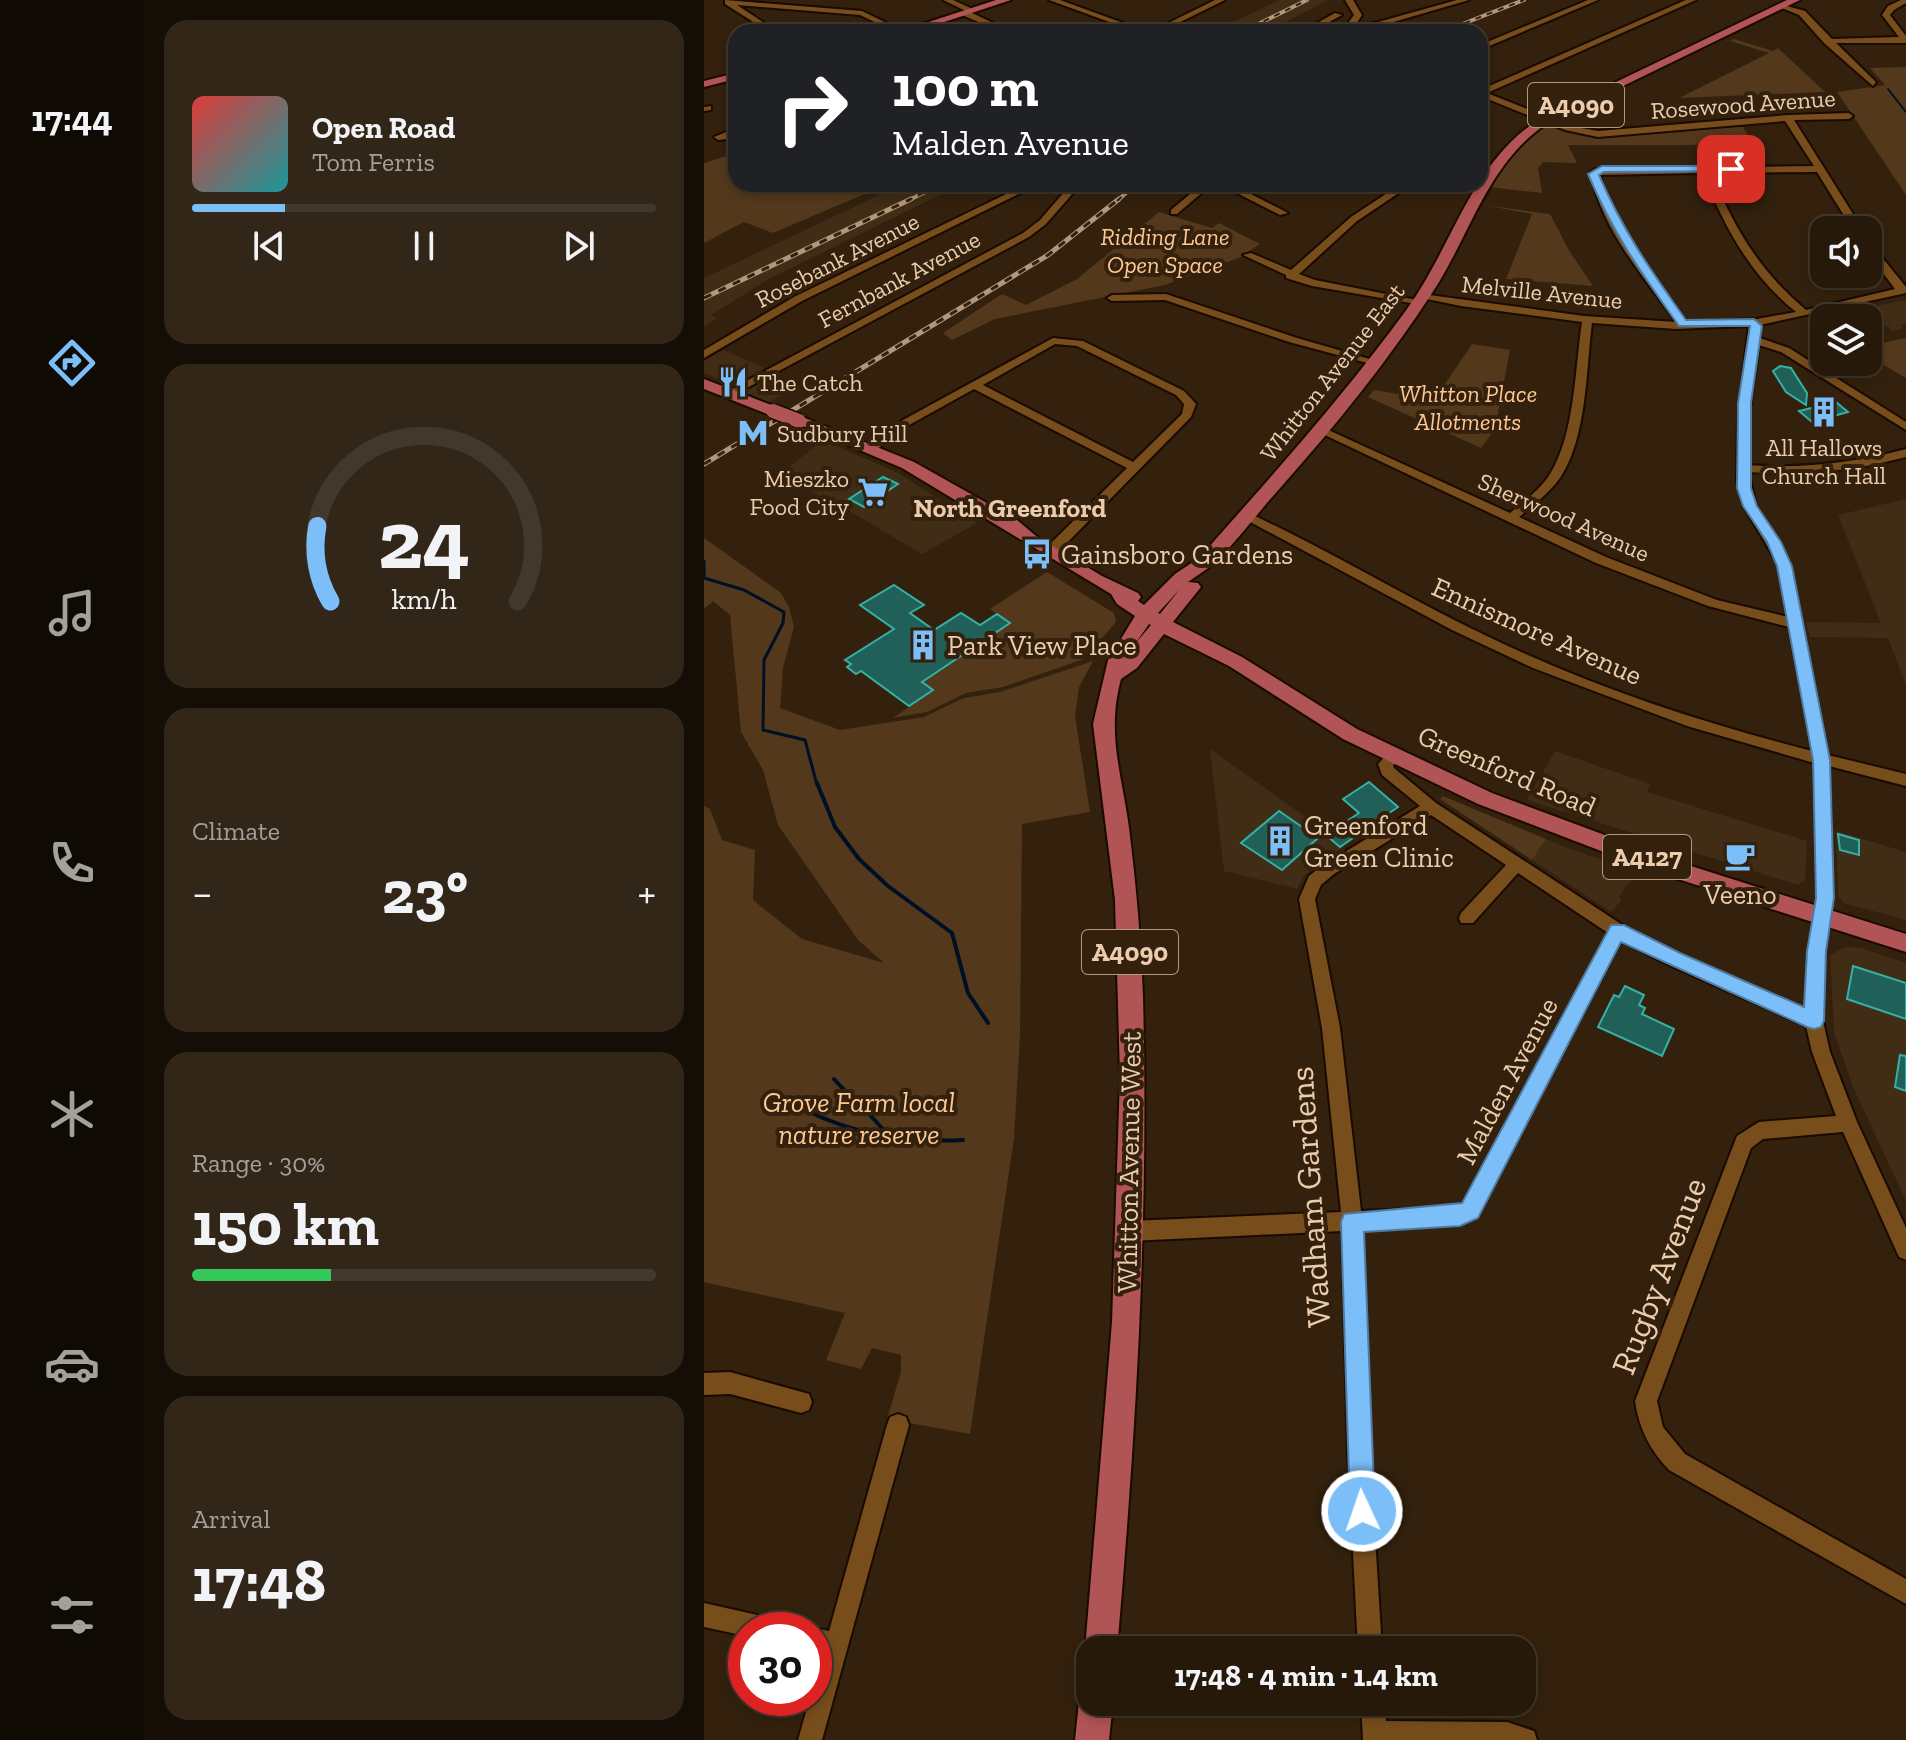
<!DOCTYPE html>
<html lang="en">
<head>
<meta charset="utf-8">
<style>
  body { margin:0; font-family:"Zilla Slab",serif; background:#322618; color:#f1f3f6; height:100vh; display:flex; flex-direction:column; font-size:30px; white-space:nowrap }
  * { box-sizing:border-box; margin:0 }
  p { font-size:26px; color:#a4a09c }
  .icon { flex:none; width:44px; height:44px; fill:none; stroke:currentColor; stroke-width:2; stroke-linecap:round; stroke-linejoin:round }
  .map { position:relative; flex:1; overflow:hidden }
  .drawer { display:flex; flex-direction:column; gap:20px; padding:20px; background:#150e06; width:560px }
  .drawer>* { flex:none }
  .guide { position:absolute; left:24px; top:24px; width:760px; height:168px; border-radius:24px; box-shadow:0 4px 12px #0003,0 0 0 2px #42382b; background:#202124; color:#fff; overflow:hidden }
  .fabs { position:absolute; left:1106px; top:216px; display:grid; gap:16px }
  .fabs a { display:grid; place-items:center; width:72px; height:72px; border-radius:16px; background:#26190a; box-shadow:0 4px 12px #0003,0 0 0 2px #42382b; font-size:40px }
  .speed { position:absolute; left:24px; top:1612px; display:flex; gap:16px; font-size:40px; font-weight:700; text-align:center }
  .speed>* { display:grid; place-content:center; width:104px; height:104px; border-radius:50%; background:#26190a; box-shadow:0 4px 12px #0003,0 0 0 2px #42382b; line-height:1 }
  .speed .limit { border:12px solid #d22; background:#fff; color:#111 }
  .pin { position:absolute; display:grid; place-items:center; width:68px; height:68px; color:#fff; margin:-34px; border-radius:16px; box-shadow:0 4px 12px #0006 }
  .me { position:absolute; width:88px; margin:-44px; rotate:357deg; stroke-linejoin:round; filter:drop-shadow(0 0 6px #0008) }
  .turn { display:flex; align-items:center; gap:28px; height:168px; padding:0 32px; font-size:36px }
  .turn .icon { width:104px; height:104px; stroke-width:2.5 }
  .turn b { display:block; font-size:56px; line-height:68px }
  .big { font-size:60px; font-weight:700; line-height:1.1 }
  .drawer .widget { flex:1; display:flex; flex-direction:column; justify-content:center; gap:12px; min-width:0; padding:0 28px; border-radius:24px; background:#322618 }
  .drawer .dial { align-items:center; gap:0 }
  .dial svg { height:208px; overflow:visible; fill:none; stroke:#42382b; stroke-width:7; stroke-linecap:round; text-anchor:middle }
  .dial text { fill:#f1f3f6; stroke:none }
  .song { display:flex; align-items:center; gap:24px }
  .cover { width:96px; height:96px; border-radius:12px; background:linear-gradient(135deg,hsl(0 70% 55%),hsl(180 70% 35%)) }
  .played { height:8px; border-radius:4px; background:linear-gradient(90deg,#7bbef8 20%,#42382b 20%) }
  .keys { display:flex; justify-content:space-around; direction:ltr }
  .heat { display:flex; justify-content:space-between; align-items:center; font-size:44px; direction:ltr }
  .charge { height:12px; border-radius:6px; background:linear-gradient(90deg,#34c759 30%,#42382b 0) }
  .trip { position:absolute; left:372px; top:1636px; width:460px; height:80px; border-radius:24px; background:#26190a; box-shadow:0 4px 12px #0003,0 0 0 2px #42382b; font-weight:700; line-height:80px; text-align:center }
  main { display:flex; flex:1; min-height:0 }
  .tab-bar { display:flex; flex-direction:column; width:144px; justify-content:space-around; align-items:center; background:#0f0a04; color:#a4a09c }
  .tab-bar .icon { width:56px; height:56px }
  .tab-bar .current { color:#7bbef8 }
  .tab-bar b { font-size:36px; color:#f1f3f6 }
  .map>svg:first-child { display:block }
</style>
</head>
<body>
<main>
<nav class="tab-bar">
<b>17:44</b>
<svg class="icon current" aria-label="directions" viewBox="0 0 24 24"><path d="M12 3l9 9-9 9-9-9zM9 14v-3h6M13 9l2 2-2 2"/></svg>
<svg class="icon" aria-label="music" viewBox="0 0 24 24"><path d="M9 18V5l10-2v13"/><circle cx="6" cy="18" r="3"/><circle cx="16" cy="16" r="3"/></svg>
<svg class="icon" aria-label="phone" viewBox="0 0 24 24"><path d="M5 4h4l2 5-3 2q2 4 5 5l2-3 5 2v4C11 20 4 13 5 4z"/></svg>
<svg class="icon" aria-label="climate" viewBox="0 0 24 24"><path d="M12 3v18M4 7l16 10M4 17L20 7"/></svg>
<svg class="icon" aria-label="car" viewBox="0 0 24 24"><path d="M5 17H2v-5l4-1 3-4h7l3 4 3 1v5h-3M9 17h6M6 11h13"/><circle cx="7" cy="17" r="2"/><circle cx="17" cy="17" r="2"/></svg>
<svg class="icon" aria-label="filters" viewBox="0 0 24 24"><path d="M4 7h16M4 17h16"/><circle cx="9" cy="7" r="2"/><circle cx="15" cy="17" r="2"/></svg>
</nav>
<section class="drawer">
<div class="widget">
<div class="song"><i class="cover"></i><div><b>Open Road</b><p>Tom Ferris</p></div></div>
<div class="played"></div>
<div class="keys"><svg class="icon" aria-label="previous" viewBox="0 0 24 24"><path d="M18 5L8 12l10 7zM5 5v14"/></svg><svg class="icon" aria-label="pause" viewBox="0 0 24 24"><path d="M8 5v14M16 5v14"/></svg><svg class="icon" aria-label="next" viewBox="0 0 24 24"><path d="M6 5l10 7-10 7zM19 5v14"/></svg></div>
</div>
<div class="widget dial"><svg viewBox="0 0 100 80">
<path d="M14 69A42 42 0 1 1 86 69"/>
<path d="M14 69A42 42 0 0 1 9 40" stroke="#7bbef8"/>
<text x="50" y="56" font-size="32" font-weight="700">24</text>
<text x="50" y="72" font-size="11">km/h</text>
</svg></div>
<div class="widget"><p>Climate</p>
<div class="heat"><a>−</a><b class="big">23°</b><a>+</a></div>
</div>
<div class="widget"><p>Range · 30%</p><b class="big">150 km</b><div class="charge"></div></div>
<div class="widget"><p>Arrival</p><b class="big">17:48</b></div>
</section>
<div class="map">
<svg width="1202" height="1740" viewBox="0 0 1202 1740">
  <rect width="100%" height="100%" fill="#33210d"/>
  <path fill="#412c15" d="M576,0H624L563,32H508Z
    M198,184H258L65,279L7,315L13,318L0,326V278Z
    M1202,300V324L1196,325L1199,328L1188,331L1161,308Z
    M19,350L61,368L29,385L0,373V361Z
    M71,374L96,384L64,403L40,391Z
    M119,440L194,473L273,523L218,554L142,509L75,475Z
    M1202,499V685L1184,638L1106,637L1102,622L1177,623L1134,515Z
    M506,749L609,822L641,847L626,855L600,876L593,889L520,871Z
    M851,751L946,784L943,792L1103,841L1101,880L1094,885L823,800Z
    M1132,831L1202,852V920L1139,903L1134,895Z
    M842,839L866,849L937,873L922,886L915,897L917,901L907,912L828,860Z
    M1141,947L1157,948L1202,963V1201L1149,1087L1130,1032L1126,955Z"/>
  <path fill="#53381c" d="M1030,39L1069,51L1074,48L1121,92L975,98L1065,53L1026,41Z
    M1202,67V195L1133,92L1181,85L1166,68Z
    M841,125L893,136L1030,125L1039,127L1050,145H864L873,163L839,162L834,168L838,193L784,187L814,144Z
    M32,153V184H184L69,233L40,222L0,243V163Z
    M780,205L846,214L866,252L889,286L802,279L828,214Z
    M455,212L508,228L515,223L556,244L537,257L461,285L291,319L248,340L239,333L298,294L322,305L373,279Z
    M1202,338V378L1164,356V346Z
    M768,344L806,350L791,429L777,448L664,397L670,390L730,400Z
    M0,538L77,593L85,607L90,627L79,668L76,708L136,730L220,717L260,698L296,692L389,661L375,687L371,716L386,812L318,824L316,1035L310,1138L266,1434L183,1419L197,1372V1355L168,1348L157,1369L122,1360L141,1313L0,1282V806L6,809L18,840L51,850L49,900L98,939L180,963L154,940L74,825L59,770L37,732L26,615L9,601L0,609Z
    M343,572L410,613L412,622L380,659L299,687L262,693L223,712L189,718L229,690L218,682L306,623L286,609Z
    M739,796L842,839L828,860L736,799Z"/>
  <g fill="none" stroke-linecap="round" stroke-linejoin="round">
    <path stroke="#001024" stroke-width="2" d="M1184,89L1202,112"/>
    <path stroke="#001024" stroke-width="3" d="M0,561V576
      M0,578L40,590L80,612L79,623L60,660L59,730L101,740L113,785"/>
    <path stroke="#001024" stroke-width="4" d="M113,783L131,827L155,859L184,886L248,933L264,993L284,1023
      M130,1079C149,1101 171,1116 187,1140
      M99,1109C152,1135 200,1143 259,1140"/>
  </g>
  <path fill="#216059" stroke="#35b1a5" stroke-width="2" d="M1076,366L1087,368L1103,393L1102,405L1082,392L1069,371Z
    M1132,402L1144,412L1108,422L1095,411Z
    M179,477L194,484L160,507L145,499Z
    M190,585L220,605L206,613L230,630L257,613L276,625L293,614L306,623L218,682L229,690L205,706L157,671L152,674L143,667L147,664L141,660L190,629L156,605Z
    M665,782L694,807L636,847L622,835L655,813L639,799Z
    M575,811L614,838L578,870L537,843Z
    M1134,834L1155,840V855L1136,850Z
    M1149,966L1202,983V1019L1143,999Z
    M921,986L940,995L935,1005L941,1008L938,1014L970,1029L958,1056L894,1027L910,995L915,997Z
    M1196,1055L1202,1056V1091L1191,1087Z"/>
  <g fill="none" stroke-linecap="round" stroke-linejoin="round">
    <g stroke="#1a0a00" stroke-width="4">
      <path id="minor" d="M21,0L158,11L201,32H191L156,15L33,5L74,32H65L21,4Z
        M239,0H249L273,11L266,13Z
        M345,0H356L444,32H433Z
        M511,0H521L456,32H446Z
        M641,0H649L658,15L649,29L753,0H765L655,32H642L641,27L650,15Z
        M884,0H894L776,50V45Z
        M982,0H992L783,93L866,126L894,131L1084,115L1145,113L1149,116L1145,119L1090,120L1159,230H1149L1113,172L1008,173C1029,227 1057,273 1102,310L1191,289L1164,253V243L1167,244L1202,287V293L1056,325V338L1085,348L1202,422V430L1077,352L1055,345L1045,415L1043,462L1044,465C1098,469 1149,463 1202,449V457C1150,471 1098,476 1044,472L1052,505L1087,566L1124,755L1202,774V786L1125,766L1129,898L1120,951L1119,1021L1126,1052L1153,1122L1202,1228V1260L1195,1257L1139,1132L1059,1139L1047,1148L953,1401L959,1427L981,1454L1202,1579V1604L965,1470C946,1450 935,1429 931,1401L1033,1136L1055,1122L1132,1116L1108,1052L1102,1026L963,964L917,941L773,1217L756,1225L658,1230L666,1455L678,1650H654L644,1455L638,1231L426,1241L419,1238L416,1231L419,1224L426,1221L637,1212L618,1028L595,899L605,876L618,866L716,806L678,775L674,764L685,752H695L697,756L689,766L690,768L732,803L920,926L975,954L1102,1009L1104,951L1113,898L1110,763L983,726L829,668L748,630L535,516L541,512L545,513L576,528C647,563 715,604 787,638C889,687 998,723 1108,751L1085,627L1004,606L892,563L610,430L620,428L806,513C820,501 836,490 846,474C871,434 871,368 878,322L757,306L713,297L718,294L880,316L972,322C940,276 896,229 887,172L891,169L1110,166L1081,121L894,137L861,130L776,96V90ZM999,173C1020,227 1047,276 1092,312L1053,319L983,322C951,277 906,231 896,175ZM888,323L972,329L1045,326L1034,415L1033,481L1039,505L1075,566L1084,617L1013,600L902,557L815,517C830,505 845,493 856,478C883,438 882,370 888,323ZM727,815L802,865L757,913L755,918L757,923H769L814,873L904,933L759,1203L754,1207L657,1211L636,1028L611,899L617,885L630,874Z
        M1197,0H1202V3L1190,10L1186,15L1202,36V43H1132L1172,82L1169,86L1120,43L1095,15L1075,7L1079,5L1101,11L1128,39L1195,37L1178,15L1184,6Z
        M258,11H264L308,32H298L258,15Z
        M631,13L638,15L607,32H597Z
        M7,106V110L0,111V107Z
        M32,128V138L14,140L10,137Z
        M323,184H335L98,301L0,358V350L90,297Z
        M367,184H377L342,224L325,237L28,396L18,394L319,233L336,220Z
        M498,184H508L473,214H467V210Z
        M515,184H527L584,213L576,215Z
        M697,184H708L653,221L595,274L611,280L718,301V305L608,286L582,278V275L539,255L547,253L587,270L647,217Z
        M462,294L593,338L676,362L671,365L585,342L461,300L408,301L403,298L408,295Z
        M349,338L379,341L480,391L492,404L487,417L351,555L346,556L340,552L341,549L423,468L270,389L207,424L172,450H164L162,448L199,420ZM351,344L373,346L472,395L480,404L478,414L429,462L279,385Z
        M26,1372L105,1394L108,1402L105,1410L97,1413L26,1394L0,1395V1373Z
        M194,1414L202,1417L205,1425L118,1740H94L106,1698H110V1682L118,1654L110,1652V1630H105L110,1628L125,1631L183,1425L186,1417Z
        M0,1603L67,1618L75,1622L79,1630H42V1636L0,1627Z
        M657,1702H681L682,1721L803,1722L830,1731L833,1740H659Z"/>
    </g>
    <g stroke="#1a0a00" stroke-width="4">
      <path id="major" d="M292,0H307L210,32H194Z
        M1083,0H1096L845,122C784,162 768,231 730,290C685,360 632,425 577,487C554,512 533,542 508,565C501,571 492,576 484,582L494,583L497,587L469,622L538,657L653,729L788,793L968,860L1202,934V952L952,872L774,804L639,739L525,666L460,634L433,668L417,679C402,734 418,774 425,828C432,884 437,940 439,997C445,1215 432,1433 413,1650H386L385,1662L381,1650L408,1322L416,1076L411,900L389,724L404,660L431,616L413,604L407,594L198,468L87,421L89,418H101L210,462L313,520L332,536L398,576L434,593L437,597L434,601L440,605L471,574L495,558C567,477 639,397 703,309C750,244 767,162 837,118ZM476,589L456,614L454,613ZM445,624L447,625L431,644Z
        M32,73V79L0,87V81Z
        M0,379L75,408L77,411L69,416L63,414L0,389Z
        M386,1688V1702H409L405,1740H371L375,1702L380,1690Z"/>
    </g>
    <use href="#minor" fill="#784d1c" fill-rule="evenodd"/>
    <use href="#major" fill="#b15455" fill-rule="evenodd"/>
    <g stroke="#b2977c" stroke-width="4">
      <path id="rail-far1" d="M538,32L603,0
        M738,32L820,0
        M203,201L238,184
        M413,201L432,184"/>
    </g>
    <g stroke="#b2977c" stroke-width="5">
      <path id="rail" d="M0,298L207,199
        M0,464L344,255L415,199"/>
    </g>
    <use href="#rail-far1" stroke="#33210d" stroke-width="2" stroke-dasharray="6" stroke-linecap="butt"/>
    <use href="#rail" stroke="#33210d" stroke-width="3" stroke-dasharray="8" stroke-linecap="butt"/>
    <g stroke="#1a0a00" stroke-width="17" stroke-linecap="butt">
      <path id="major-bridge" d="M69,411L95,421"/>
    </g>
    <use href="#major-bridge" stroke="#b15455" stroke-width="14"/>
  </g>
  <path fill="#7bbef8" stroke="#507ca1" stroke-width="2" d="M1027,166L1032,169L1031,171L900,172L895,175C919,231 947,271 982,320L1050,319L1058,326L1047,403V488L1053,506L1077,542L1088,566L1126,760L1130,898L1122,951L1120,1021L1117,1027L1110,1029L1103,1027L917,942L774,1218L756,1226L660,1232L671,1511L667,1520L658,1524L649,1520L646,1511L637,1222L640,1214L758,1203L907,925H920L976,953L1100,1007L1103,951L1112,898L1109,760L1073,566L1063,542L1039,506L1033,488L1034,403L1046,326H975C938,274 909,234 884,174L898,166Z"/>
  <defs>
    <g id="restaurant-bare" transform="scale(2.4)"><path d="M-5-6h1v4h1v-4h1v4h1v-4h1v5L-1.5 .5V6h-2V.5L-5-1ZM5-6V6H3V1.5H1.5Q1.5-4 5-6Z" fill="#7bbef8" stroke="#33210d" stroke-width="2.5" paint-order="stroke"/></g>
    <g id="building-bare" transform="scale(2.4)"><path d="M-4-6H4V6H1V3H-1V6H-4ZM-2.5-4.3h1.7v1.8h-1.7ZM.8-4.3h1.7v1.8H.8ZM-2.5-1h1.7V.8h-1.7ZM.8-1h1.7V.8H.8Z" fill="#7bbef8" stroke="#33210d" stroke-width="2.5" paint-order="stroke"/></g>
    <g id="metro-bare" transform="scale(2.4)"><path d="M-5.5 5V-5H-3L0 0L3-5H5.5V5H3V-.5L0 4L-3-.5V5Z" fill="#7bbef8" stroke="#33210d" stroke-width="2.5" paint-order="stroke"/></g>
    <g id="supermarket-bare" transform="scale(2.4)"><path d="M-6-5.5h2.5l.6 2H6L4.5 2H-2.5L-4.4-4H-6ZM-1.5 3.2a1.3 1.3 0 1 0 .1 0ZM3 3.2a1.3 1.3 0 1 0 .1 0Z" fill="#7bbef8" stroke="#33210d" stroke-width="2.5" paint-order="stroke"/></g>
    <g id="bus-bare" transform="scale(2.4)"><path d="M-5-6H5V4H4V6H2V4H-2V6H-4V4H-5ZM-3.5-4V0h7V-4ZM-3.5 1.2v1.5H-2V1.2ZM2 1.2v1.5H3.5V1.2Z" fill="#7bbef8" stroke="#33210d" stroke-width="2.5" paint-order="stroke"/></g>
    <g id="cafe-bare" transform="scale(2.4)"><path d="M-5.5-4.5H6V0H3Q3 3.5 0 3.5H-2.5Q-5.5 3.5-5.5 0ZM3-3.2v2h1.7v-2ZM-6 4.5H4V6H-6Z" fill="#7bbef8" stroke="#33210d" stroke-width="2.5" paint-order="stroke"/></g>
  </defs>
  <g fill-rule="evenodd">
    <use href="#restaurant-bare" x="29" y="382"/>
    <use href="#building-bare" x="1120" y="412"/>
    <use href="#metro-bare" x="49" y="433"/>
    <use href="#supermarket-bare" x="169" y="492"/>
    <use href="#bus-bare" x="333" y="554"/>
    <use href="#building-bare" x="219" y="645"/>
    <use href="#building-bare" x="576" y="841"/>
    <use href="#cafe-bare" x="1036" y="856"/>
  </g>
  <g text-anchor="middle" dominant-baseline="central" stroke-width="8" stroke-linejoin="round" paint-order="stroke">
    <g font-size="24" fill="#ebccad" stroke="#33210d">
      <text transform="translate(1039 104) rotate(-4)">Rosewood Avenue</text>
      <text transform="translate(133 260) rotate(-27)">Rosebank Avenue</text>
      <text transform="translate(195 279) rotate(-28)">Fernbank Avenue</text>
      <text transform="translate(838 292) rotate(6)">Melville Avenue</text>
      <text transform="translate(628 372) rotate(-52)">Whitton Avenue East</text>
      <text transform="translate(860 517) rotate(24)">Sherwood Avenue</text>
    </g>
    <g font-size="24" font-style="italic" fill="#fec892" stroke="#33210d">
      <text x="461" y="236">Ridding Lane<tspan x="461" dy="28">Open Space</tspan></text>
      <text x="764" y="393">Whitton Place<tspan x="764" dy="28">Allotments</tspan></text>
    </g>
    <g font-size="24" fill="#ebccad" stroke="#33210d" text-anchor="start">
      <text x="53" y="382">The Catch</text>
      <text x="73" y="433">Sudbury Hill</text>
      <text x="1120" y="447" text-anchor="middle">All Hallows<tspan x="1120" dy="28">Church Hall</tspan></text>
      <text x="145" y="478" text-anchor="end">Mieszko<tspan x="145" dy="28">Food City</tspan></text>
    </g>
    <g fill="#33210d" stroke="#b4997d" stroke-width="2">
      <rect x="824" y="83" width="96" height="44" rx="6"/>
      <rect x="899" y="835" width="88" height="44" rx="6"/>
      <rect x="378" y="930" width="96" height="44" rx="6"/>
    </g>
    <g font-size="26" font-weight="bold" fill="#ebccad">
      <text x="872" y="105">A4090</text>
      <text x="943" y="857">A4127</text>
      <text x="426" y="952">A4090</text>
    </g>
    <g font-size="26" font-weight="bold" fill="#ebccad" stroke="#33210d">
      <text x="306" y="508">North Greenford</text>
    </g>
    <g font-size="28" fill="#ebccad" stroke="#33210d" text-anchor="start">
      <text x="357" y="554">Gainsboro Gardens</text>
      <text x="243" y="645">Park View Place</text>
      <text x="600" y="825">Greenford<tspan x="600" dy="32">Green Clinic</tspan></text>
      <text x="1036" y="894" text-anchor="middle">Veeno</text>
    </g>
    <g font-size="28" fill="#ebccad" stroke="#33210d">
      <text transform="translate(833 631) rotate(24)">Ennismore Avenue</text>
      <text transform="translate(803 771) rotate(23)">Greenford Road</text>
      <text transform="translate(803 1081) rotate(-62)">Malden Avenue</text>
      <text transform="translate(425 1162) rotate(-89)">Whitton Avenue West</text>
    </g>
    <g font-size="28" font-style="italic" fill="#fec892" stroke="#33210d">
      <text x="155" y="1102">Grove Farm local<tspan x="155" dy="32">nature reserve</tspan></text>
    </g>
    <g font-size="34" fill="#ebccad" stroke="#33210d">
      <text transform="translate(606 1197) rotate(-94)">Wadham Gardens</text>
      <text transform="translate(955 1276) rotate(-69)">Rugby Avenue</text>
    </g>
  </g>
</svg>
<div class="fabs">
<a><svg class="icon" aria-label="sound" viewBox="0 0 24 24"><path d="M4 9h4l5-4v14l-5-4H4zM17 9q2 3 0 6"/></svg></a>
<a><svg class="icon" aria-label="layers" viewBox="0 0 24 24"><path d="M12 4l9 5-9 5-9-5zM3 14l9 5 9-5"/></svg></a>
</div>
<div class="speed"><div class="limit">30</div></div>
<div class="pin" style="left:1027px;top:169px;background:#d93025"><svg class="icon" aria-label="arrive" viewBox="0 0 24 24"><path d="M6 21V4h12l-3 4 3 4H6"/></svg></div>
<svg class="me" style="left:658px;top:1511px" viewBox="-20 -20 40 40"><circle r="17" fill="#7bbef8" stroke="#fff" stroke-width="3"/><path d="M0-11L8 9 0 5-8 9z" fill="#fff"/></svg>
<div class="trip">17:48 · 4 min · 1.4 km</div>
<div class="guide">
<div class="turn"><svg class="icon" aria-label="right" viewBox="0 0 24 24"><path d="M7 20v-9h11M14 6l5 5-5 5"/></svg><div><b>100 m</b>Malden Avenue</div></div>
</div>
</div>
</main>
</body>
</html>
